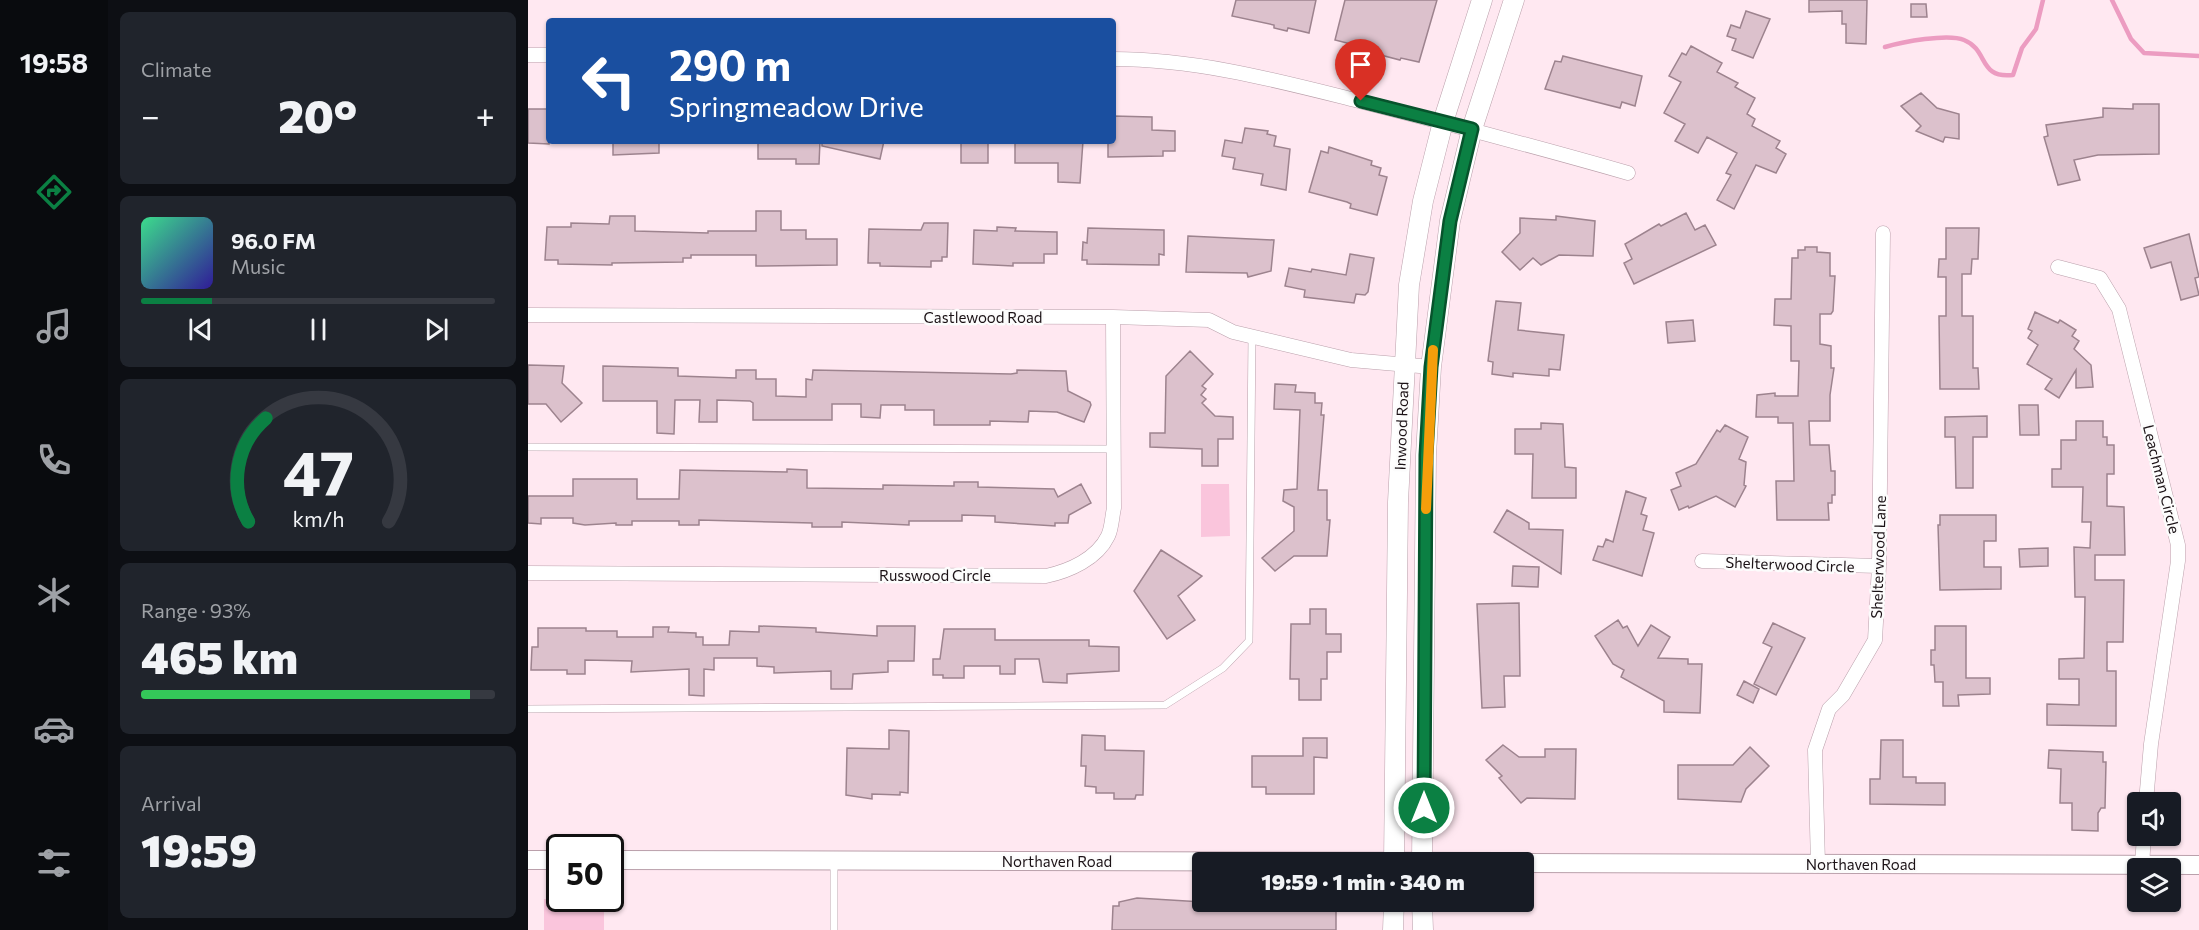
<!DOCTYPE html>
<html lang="en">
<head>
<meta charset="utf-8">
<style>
  body { margin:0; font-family:Commissioner,sans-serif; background:#20242c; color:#f1f3f6; height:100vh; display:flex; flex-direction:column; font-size:22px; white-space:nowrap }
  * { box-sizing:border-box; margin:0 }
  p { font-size:20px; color:#9ea1a6 }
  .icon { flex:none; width:33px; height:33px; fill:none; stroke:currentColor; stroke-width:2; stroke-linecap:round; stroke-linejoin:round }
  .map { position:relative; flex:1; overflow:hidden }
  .details { display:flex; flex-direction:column; gap:12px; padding:12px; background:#0d0f14; width:420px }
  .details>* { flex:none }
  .top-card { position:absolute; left:18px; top:18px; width:570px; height:126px; border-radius:6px; box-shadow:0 2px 4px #0004; background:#1a4fa0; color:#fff; overflow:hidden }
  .fabs { position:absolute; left:1599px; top:792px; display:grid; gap:12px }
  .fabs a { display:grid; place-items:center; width:54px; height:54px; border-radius:6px; background:#171b24; box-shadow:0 2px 4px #0004; font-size:30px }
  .speed { position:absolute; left:18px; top:834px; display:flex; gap:12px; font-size:30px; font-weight:700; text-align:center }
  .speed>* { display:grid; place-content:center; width:78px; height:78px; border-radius:50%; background:#171b24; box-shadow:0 2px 4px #0004; line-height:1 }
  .speed .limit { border:3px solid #111; border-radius:9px; background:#fff; color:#111 }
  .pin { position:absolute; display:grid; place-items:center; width:51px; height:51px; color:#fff; margin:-62px -26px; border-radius:50% 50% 50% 0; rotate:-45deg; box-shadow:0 0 6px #0007 }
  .pin .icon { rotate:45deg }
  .me { position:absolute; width:66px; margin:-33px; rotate:0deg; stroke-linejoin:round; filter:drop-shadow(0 0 4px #0008) }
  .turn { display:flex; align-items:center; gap:21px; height:126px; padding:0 24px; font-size:27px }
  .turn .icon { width:78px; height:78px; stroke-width:2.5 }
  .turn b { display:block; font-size:42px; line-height:51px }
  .big { font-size:45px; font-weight:800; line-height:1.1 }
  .details .card { flex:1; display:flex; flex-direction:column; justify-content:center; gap:9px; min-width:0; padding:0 21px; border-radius:9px; background:#20242c }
  .details .dial { align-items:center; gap:0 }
  .dial svg { height:156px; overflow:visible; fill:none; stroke:#363941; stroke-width:7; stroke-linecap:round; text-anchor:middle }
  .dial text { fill:#f1f3f6; stroke:none }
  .song { display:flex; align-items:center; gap:18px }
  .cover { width:72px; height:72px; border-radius:9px; background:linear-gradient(135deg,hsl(150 70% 55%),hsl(250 70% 35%)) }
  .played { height:6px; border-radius:3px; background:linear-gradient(90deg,#0b8043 20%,#363941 20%) }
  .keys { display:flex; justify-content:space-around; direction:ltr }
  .heat { display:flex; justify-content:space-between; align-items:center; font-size:33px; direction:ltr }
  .charge { height:9px; border-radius:4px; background:linear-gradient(90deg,#34c759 93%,#363941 0) }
  .trip { position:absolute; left:664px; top:852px; width:342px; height:60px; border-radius:6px; background:#171b24; box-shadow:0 2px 4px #0004; font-weight:800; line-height:60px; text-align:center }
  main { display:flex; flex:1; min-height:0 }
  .tab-bar { display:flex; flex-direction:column; width:108px; justify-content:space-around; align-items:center; background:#090b0e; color:#9ea1a6 }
  .tab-bar .icon { width:42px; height:42px }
  .tab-bar .selected { color:#0b8043 }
  .tab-bar b { font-size:27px; color:#f1f3f6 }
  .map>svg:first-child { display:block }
</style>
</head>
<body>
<main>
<nav class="tab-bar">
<b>19:58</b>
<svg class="icon selected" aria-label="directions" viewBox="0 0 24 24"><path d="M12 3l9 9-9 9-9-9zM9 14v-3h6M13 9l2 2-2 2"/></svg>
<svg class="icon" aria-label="music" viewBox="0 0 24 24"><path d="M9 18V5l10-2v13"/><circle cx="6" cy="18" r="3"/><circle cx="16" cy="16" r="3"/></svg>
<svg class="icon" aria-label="phone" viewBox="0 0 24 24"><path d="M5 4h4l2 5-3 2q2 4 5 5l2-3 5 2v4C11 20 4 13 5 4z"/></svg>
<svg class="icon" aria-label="climate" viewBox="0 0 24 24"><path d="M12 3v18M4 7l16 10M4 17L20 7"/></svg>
<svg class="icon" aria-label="car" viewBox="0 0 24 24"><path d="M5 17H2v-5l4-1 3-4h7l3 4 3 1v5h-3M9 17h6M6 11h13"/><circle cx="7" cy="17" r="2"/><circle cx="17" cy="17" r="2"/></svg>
<svg class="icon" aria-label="filters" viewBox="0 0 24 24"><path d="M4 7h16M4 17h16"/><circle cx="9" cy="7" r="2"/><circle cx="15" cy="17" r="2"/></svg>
</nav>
<section class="details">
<div class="card"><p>Climate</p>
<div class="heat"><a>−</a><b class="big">20°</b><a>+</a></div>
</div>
<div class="card">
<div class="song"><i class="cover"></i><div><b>96.0 FM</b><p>Music</p></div></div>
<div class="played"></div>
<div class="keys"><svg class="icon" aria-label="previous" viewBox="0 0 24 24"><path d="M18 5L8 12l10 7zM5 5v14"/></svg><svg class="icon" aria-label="pause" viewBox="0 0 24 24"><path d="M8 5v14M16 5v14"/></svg><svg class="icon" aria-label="next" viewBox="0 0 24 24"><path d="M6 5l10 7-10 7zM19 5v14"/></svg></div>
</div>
<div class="card dial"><svg viewBox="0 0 100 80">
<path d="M14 69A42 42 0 1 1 86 69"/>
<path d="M14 69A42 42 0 0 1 23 16" stroke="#0b8043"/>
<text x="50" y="56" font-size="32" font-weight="700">47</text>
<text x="50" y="72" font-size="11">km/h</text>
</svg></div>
<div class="card"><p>Range · 93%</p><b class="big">465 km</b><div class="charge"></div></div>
<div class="card"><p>Arrival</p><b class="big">19:59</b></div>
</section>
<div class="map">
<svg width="1671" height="930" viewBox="0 0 1671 930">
  <rect width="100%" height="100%" fill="#ffe8f1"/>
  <path fill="#fac5dc" d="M673,484H701L702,536L673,537Z
    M16,899H76V930H16Z"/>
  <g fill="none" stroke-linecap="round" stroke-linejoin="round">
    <path stroke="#ec9cc1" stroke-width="4.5" d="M1584,0L1603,39L1616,53L1671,56
      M1357,47C1374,42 1420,33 1436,40C1461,50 1450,79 1485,75L1494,48L1508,29L1515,0"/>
  </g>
  <path fill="#dcc1cc" stroke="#9d838e" stroke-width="1.5" d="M708,0H788L781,33L760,28L759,31L746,28V25L704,16Z
    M817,0H909L891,62L873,58L872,60L822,47L823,44L807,40Z
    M1281,0H1339L1338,44L1318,43V24H1314V11L1281,12Z
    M1383,4H1398L1399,17H1383Z
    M1218,11L1242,19L1225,58L1204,50L1208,39L1199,36L1203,25L1212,28Z
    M1163,46L1194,63L1189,72L1210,83L1207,87L1227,98L1219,114L1227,119L1224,126L1252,141L1248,148L1258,154L1248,173L1228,165L1206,209L1189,200L1203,175L1198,173L1209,153L1179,137L1170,153L1147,141L1157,124L1136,113L1153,82L1141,76L1154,53L1158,55Z
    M1035,56L1114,76L1107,106L1094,102L1092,108L1017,89L1027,61L1033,62Z
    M1393,93L1409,108L1431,114V139L1417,137L1415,142L1388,131L1393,126L1373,106Z
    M1605,104H1631V154L1570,155L1546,160L1552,180L1530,185L1516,137L1520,136L1518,125L1575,117V108L1605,109Z
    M0,109H21V144L0,143Z
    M585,116L624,117V130L647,131V151H635V156L580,157V141H585Z
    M717,128L740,131L739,134L748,136L746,146L762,149L758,190L733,185L735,174L705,169L707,158L694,156L697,140L714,143Z
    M85,141H131V153L85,155Z
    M230,141H292L291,164H268V159H230Z
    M294,141H356L352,159L294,146Z
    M433,141H460V163H433Z
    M487,141H555L552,183L530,182V163H487Z
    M801,147L844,161L843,165L853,168L851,175L859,177L849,215L822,208L823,204L819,202L781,192L793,151L800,153Z
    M228,211H253V230H278V239H309V265L228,266V255H163V258H155V262L84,263V265L30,264V260H17L19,227H43V223L81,224L82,216H107V231L180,233V231H228Z
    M1158,213L1167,230L1177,225L1188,245L1106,284L1096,263L1104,259L1097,244L1131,224L1133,226Z
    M1028,216L1067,221L1065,256L1031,255L1013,265L1005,258L992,270L974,252L992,233V218L1028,220Z
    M396,223H420L419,257H414V261H403V267L352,266V263H340L341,229L393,230Z
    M469,227L488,228L487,231L529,232V254H516V263H485V266L445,264L446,230L469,231Z
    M560,228L636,230V255L631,254V265L559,264V260H554L555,242L559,243Z
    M1418,228H1451L1450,259H1444L1443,274H1434V316H1445V368H1450L1451,389H1412L1411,316H1418V277H1410L1411,259H1418Z
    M1661,234L1671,277L1667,278L1671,295L1653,300L1643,262L1623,268L1616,248Z
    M660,236L746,240L743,271L720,277L719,273L658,272Z
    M1277,247H1289V252L1302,253V276H1307L1305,311L1303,314H1292V344L1303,346V368H1306L1302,395V421H1281L1282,445H1301L1303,471H1307V495H1304V503H1300L1301,520H1249L1248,481H1266L1265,423H1250V417H1228L1229,395L1247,393V396H1270L1271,361H1263V326L1246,325L1247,299H1263L1264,258H1270V250H1277Z
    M822,254L846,258L840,292L837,295L828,294L826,303L776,297L777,290L757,286L761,268L783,272L784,269L818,275Z
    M968,301L993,303L990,330L1036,335L1032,370L1021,369V376L985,373V377L964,374L965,362L960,361Z
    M1507,312L1530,323L1532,320L1548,330L1544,336L1551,341L1546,349L1563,365L1565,387L1548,388V370L1531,398L1517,389L1524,379L1499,364L1510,345L1500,338L1504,331L1500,329Z
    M1165,320L1167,341L1140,343L1138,322Z
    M662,351L685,374L674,386L678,389L673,395L678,399L674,403L687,416L705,417V439H690V466H674V449L622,447V433H637L638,376Z
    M0,365L36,366L34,383L54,403L33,422L18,404H0Z
    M75,366L150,368V376L208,378V370H228V379H248V396L278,397V379L284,380L285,370L483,374L489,373V370L538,371L540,391L562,402L563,405L556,422L529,412L501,411L500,422L462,421V425H406V410H377V405H353L352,418L333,417V404H304V420H225V403L222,401L189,400V422H171L172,400H147L146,434L129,433V401H75Z
    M747,384L768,385L767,392L787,393V403H794L793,415H796L790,490H799V520H802L799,556H766L747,571L734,558L766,531V507L755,501L756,490L769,489L772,410L746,409Z
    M1491,405H1510L1511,435H1492Z
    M1459,416V437H1445V488H1428L1427,437H1417V417Z
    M1548,421H1575V437H1579V445H1586V474H1579V506L1596,507L1597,555H1567V580H1596L1595,642H1579V671H1588V726L1519,725V704L1551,705V679H1531V659L1556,658L1557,597H1547L1546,547L1562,548L1563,522H1554L1555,487H1524V469H1533V440H1548Z
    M1013,423L1035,424L1037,467L1048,468V498H1004L1005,454H987V429H1013Z
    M1197,425L1220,437L1211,459L1218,462L1216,485L1218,486L1207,507L1188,496L1161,508L1160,506L1151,510L1143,490L1153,486L1148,473L1168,464L1189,430L1192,432Z
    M259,469L279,470V488L355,489V485L426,486V482H450V487L526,489L530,497L553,484L563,503L541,515L540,523H527V526L467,522V516L434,515V521H381V525L314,522V527H284V523L171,520V525H151V521H104V525H88V523L57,525L45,523V518H13V524L0,523V496H45V479H109V499H151L152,470L259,472Z
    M1098,491L1118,498L1113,514L1119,516L1115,530L1126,533L1114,576L1065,560L1070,546L1075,547L1078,539L1085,542Z
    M979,510L1001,523V529L1035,530L1033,574L966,532Z
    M1412,515H1468V541H1456V567H1473V589L1412,590L1410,525H1412Z
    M1520,548V566L1492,567L1491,549Z
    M633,550L674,576L650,596L667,620L639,639L606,591Z
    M985,566L1011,567L1010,587L984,586Z
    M991,603L992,676H976L977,707L954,708L949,604Z
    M782,609H798V634H813V652H799V679H793V700H771V679H762L763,624H782Z
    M1090,620L1095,628L1099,626L1110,646L1123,625L1142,637L1130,658L1160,659V664H1174L1172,713L1136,712V701L1093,677L1096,670L1085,664L1067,636Z
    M1245,623L1277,638L1248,695L1226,684L1244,647L1235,643Z
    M231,626L288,628V632L349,636V626H387L386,661H360V672L325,674L324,689H303V671L246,673V667L229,666V658H186V670L176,669V696L161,695V669L103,672L104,661L57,660V674H39V670H3L4,647H10V628H58V631H89V637H125V627H141L140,632L168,633V637H175V645H201L202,631L231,632Z
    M1407,626H1438V678H1462V694L1430,695L1431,706H1415V682H1407L1406,665H1403V650H1407Z
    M416,629H467V640H561V646L591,647V671L539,674V683L515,682L511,659H487V674H472V666H436V678H415V675H405V659H412Z
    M1216,681L1231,689L1225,703L1209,695Z
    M361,730L381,731L380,793L372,792V795L344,794V799L318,795L319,748L361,749Z
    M554,735L577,736V750L616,751L615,795H608L607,799H586V793H568V787L557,786L558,766H553Z
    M775,738H799V758L786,757V794H738V787H724V756H775Z
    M1353,740H1375V777H1388V783H1417V805L1342,804V779H1352Z
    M975,745L991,757H1017V749H1048L1047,799L999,798L993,803L971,778L974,776L958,760Z
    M1222,747L1241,766L1218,789L1213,802L1150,799V765H1205Z
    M1521,750L1575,752V762H1578L1577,808H1573L1570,813V831L1544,830V803H1532L1533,769L1520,768Z
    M609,898L675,902H808V930H584L585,906H591V902Z"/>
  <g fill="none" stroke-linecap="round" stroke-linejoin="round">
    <g stroke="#baa0ab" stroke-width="8">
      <path id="service" d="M0,447L585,449
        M0,709L637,705L695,668L721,641L724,336
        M306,861V930"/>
    </g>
    <g stroke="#baa0ab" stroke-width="15">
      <path id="minor" d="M0,55H21
        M585,59C668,59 747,80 827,100C918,123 1009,147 1100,173
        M1530,267L1572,278L1591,309L1650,545V561L1623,744L1618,802
        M0,315L585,317L681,320L705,332L823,360L903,367
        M1174,561L1351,566
        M0,573L518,576C541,571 569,559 580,536C584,528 584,516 586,508L585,317
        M1290,864L1287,750L1301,709L1315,695L1347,640L1351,566L1355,233
        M1614,865L1616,836"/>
    </g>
    <g stroke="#baa0ab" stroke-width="20">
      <path id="tertiary" d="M0,860H32
        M82,860L975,862
        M996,863L1671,865"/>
    </g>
    <g stroke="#baa0ab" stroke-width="21">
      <path id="secondary" d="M866,862L870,502L881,285L895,201L915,122L954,0
        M894,862L898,455L903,367L922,221L944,129L986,0
        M894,902L895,930
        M865,930L866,902"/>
    </g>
    <use href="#service" stroke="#fff" stroke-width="7"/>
    <use href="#minor" stroke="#fff" stroke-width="14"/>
    <use href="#tertiary" stroke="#fff" stroke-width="18"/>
    <use href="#secondary" stroke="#fff" stroke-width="20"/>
  </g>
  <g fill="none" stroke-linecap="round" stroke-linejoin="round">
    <g stroke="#07532c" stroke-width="15">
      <path id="route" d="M833,101L944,129L922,221L903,367L898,455L896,808"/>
    </g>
    <use href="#route" stroke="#0b8043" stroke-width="10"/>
    <path stroke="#f59e0b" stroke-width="10" d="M898,509L905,350"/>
  </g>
  <g text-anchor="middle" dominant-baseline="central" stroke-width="5" stroke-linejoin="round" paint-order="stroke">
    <g font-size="15" fill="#1b1216" stroke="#fcfcfc">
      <text x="455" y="317">Castlewood Road</text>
      <text transform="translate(873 426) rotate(-88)">Inwood Road</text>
      <text transform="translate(1634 479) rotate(76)">Leachman Circle</text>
      <text transform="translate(1350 557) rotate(-88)">Shelterwood Lane</text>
      <text transform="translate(1262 564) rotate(2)">Shelterwood Circle</text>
      <text x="407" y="575">Russwood Circle</text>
      <text x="529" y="861">Northaven Road</text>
      <text x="1333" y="864">Northaven Road</text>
    </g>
  </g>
</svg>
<div class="fabs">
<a><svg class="icon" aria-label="sound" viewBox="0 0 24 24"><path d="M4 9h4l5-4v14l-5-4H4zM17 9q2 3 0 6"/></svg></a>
<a><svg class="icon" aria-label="layers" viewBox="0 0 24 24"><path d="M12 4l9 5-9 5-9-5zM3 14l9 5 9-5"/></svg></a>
</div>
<div class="speed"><div class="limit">50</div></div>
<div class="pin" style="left:833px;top:101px;background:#d93025"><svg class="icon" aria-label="arrive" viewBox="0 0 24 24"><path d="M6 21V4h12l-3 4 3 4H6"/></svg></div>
<svg class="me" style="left:896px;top:808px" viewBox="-20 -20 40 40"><circle r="17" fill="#0b8043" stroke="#fff" stroke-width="3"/><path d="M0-11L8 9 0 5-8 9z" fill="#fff"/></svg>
<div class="trip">19:59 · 1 min · 340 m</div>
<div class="top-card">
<div class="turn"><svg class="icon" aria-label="left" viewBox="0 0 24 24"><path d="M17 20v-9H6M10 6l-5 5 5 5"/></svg><div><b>290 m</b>Springmeadow Drive</div></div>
</div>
</div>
</main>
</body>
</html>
